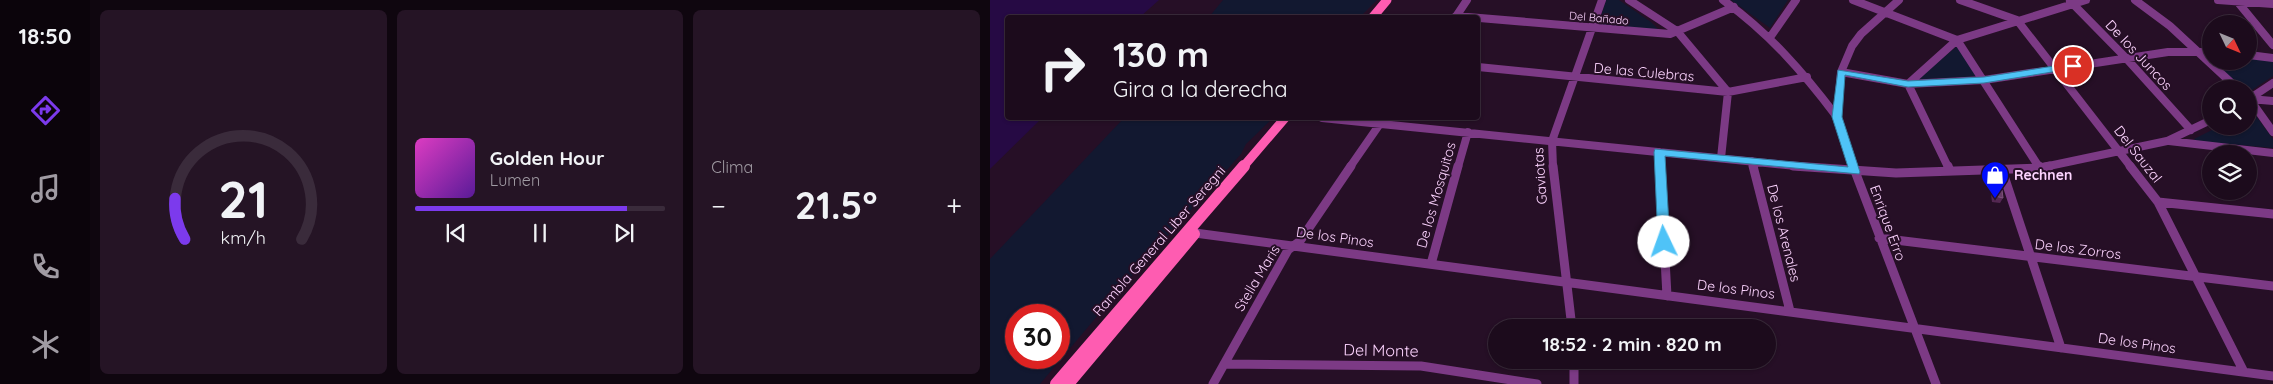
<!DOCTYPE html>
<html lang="es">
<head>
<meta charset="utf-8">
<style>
  body { margin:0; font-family:Quicksand,sans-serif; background:#251425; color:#f1f3f6; height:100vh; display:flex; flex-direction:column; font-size:19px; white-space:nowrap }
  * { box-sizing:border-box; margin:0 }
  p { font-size:16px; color:#a09ba3 }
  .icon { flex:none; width:28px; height:28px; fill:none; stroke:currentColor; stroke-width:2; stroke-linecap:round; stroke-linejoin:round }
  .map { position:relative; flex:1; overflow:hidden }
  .drawer { display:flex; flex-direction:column; gap:10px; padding:10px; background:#0f060f; width:900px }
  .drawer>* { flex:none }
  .hud { position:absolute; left:15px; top:15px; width:475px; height:105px; border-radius:5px; box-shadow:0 1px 4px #0004,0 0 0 1px #3a2b3b; background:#1c0b1c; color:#f1f3f6; overflow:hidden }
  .needle { width:32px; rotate:133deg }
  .buttons { position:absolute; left:1212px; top:15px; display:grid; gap:10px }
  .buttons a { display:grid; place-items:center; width:55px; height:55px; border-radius:50%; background:#1c0b1c; box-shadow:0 1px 4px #0004,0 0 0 1px #3a2b3b; font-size:25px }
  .speed { position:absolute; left:15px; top:304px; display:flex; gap:10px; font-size:25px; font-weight:700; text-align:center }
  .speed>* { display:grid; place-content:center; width:65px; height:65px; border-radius:50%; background:#1c0b1c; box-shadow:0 1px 4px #0004,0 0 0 1px #3a2b3b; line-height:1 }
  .speed .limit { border:8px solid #d22; background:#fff; color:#111 }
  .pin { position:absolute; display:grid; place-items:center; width:42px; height:42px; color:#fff; margin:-21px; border:2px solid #fff; border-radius:50%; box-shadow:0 1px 5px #0007 }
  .me { position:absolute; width:55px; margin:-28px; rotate:357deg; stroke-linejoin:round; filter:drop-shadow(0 0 4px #0008) }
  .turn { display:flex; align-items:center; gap:18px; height:105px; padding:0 25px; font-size:22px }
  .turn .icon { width:65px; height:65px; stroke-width:2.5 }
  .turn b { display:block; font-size:35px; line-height:42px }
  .big { font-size:38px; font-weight:700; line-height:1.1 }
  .drawer .tile { flex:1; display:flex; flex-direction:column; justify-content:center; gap:8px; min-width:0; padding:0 18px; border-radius:8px; background:#251425 }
  .drawer .dial { align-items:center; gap:0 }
  .dial svg { height:130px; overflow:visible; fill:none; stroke:#3a2b3b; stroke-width:7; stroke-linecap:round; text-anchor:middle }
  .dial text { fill:#f1f3f6; stroke:none }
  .song { display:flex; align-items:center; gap:15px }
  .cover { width:60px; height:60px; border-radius:8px; background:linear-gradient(135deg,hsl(310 70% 55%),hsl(270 70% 35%)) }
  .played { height:5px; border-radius:2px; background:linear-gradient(90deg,#7c3aed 85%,#3a2b3b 85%) }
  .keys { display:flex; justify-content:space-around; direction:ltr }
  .heat { display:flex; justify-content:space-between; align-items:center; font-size:28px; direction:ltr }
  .drawer .tiles { flex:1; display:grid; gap:10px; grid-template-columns:repeat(3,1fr) }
  .trip { position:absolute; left:498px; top:319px; width:288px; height:50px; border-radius:25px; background:#1c0b1c; box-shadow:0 1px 4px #0004,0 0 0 1px #3a2b3b; font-weight:700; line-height:50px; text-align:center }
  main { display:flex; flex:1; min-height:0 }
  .dock { display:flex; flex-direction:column; width:90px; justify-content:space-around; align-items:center; background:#0b040b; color:#a09ba3 }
  .dock .icon { width:35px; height:35px }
  .dock .current { color:#7c3aed }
  .dock b { font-size:22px; color:#f1f3f6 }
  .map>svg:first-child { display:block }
</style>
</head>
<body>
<main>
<nav class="dock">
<b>18:50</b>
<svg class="icon current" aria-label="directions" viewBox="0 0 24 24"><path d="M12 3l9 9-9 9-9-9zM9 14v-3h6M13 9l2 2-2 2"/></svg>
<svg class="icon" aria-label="music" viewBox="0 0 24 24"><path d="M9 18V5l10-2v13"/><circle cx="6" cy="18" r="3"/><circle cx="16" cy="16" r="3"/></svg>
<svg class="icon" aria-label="phone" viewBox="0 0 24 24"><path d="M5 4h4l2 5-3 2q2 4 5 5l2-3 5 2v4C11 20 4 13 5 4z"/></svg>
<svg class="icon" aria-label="climate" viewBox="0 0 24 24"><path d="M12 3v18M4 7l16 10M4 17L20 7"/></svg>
</nav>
<section class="drawer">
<div class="tiles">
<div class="tile dial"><svg viewBox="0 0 100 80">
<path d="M14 69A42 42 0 1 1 86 69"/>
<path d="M14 69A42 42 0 0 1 8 44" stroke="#7c3aed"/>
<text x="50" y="56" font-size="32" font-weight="700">21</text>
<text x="50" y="72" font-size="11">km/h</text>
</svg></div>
<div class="tile">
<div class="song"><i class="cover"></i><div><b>Golden Hour</b><p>Lumen</p></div></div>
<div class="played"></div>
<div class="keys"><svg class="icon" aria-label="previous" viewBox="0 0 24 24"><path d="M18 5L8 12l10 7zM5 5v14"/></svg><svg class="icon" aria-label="pause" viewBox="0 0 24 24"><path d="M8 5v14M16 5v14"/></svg><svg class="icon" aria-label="next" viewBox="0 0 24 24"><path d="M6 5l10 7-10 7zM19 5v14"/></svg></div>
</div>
<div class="tile"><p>Clima</p>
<div class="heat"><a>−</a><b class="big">21.5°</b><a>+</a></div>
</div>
</div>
</section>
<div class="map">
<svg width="1283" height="384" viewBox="0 0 1283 384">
  <rect width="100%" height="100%" fill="#260f26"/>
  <path fill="#121830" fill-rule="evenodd" d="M233,0H387L370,17H219Z
    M616,0H629L661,22L669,30L608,26Z
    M741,0H798L780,28Z
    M966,47L969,48L988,77L930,81L928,79Z
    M1221,54V61H1259V58L1283,60V76L1259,92V89H1252L1213,55Z
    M1259,112H1263L1283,139V148L1206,141L1204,139L1230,126H1259Z
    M134,118H283L256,144L251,154L125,295L50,384H0V259ZM26,315H69V358H26Z"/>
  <path fill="#260a44" d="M0,0H169L150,17L18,18V118H52L0,169Z"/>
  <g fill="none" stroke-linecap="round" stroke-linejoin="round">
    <path stroke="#7c3a85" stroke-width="8" d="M639,0L687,31L738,92L731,158
      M733,0C779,33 813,72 847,117
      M863,0L967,40L1049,167
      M970,0L1027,20L1141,167
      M1145,0L1180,26L1248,89
      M1228,0L1283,4
      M1246,0L1283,45
      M1080,1L1136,58L1201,130
      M466,16L680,34L744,7
      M465,18L477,0
      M781,36L806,0
      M1259,55L1283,58
      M488,67L738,92L817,77
      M851,72L918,84L994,80L1178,52H1221
      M1259,98L1283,132
      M1259,99L1283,83
      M1260,99L1283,101
      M332,118L816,167
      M1179,141L1283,153
      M669,152L670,167
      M762,161L764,167
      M360,167L394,118
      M468,167L478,132
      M563,167L562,141L612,0
      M863,167L847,117L851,72L862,46L871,34L909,0
      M958,167L918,84L967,40L1096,0
      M1054,167L1177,141L1221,120"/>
    <path stroke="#7c3a85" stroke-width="9" d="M563,166L582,328
      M670,166L677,296
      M763,166L800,311
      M803,166L906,173L1050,168L1060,166
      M863,166L946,384
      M958,166L960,171
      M1049,166L1050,168
      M1140,166L1168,202L1254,372
      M1012,170L1071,348
      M1168,202L1283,214
      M205,233L1283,376
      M889,238L1283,286
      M441,264L468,166
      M584,360V384
      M234,364L431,366L547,384
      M223,384L298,250L310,241L361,166"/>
    <path stroke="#fe5cb1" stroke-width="9" d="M382,18L397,0
      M253,167L295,118"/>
    <path stroke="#fe5cb1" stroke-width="12" d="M66,384L254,166
      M78,384L204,234"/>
  </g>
  <path fill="#542852" d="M1003,189L1013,198L1010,203L1002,202L1001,194Z"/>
  <path fill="#663a65" stroke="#7e527d" d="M1003,189L1012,190L1013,198L1005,196Z"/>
  <path fill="#4fc3f7" stroke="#337fa1" d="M1083,63L1087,64V68L994,83L918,87L855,75L852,117L870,172L869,174L675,156L680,242L674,247L668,242L664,152L665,149L858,167L842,117L848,70L918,81L994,77Z"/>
  <defs>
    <g id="shop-pin" transform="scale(1.4375)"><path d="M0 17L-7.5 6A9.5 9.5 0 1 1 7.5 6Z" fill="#010efe" stroke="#260f26"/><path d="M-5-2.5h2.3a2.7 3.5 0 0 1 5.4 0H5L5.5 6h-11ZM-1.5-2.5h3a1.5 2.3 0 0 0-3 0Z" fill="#fff"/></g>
  </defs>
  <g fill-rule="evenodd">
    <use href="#shop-pin" x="1005" y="175"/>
  </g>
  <g text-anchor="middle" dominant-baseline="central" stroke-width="4" stroke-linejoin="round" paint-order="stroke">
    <g font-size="11" fill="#fdd4ff" stroke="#260f26">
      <text transform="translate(609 18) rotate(5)">Del Bañado</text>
    </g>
    <g font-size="14" fill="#fdd4ff" stroke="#260f26">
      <text transform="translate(1149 55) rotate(47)">De los Juncos</text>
      <text transform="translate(654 72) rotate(5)">De las Culebras</text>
      <text transform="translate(1148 154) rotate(52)">Del Sauzal</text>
      <text transform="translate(550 176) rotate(-94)">Gaviotas</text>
      <text transform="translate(446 195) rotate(-74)">De los Mosquitos</text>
      <text transform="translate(898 223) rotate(70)">Enrique Erro</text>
      <text transform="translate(794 233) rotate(76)">De los Arenales</text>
      <text transform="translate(345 237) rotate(8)">De los Pinos</text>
      <text transform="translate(169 241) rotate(-49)">Rambla General Liber Seregni</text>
      <text transform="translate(1088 249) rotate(7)">De los Zorros</text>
      <text transform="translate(267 278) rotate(-59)">Stella Maris</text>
      <text transform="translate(746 289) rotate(7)">De los Pinos</text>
      <text transform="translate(1147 343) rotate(8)">De los Pinos</text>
    </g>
    <g font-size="14" font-weight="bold" fill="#fdd4ff" stroke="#260f26" text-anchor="start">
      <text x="1024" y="175">Rechnen</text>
    </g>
    <g font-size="16" fill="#fdd4ff" stroke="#260f26">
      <text transform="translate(391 350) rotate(1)">Del Monte</text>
    </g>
  </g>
</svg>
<div class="buttons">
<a><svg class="needle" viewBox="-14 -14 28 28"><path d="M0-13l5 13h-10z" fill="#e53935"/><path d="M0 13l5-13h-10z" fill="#a09ba3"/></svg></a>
<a><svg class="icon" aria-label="search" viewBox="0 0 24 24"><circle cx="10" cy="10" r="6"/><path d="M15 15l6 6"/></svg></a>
<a><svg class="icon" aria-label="layers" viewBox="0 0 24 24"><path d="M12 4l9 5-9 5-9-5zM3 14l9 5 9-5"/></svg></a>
</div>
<div class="speed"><div class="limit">30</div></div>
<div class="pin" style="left:1083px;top:66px;background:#d93025"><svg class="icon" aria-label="arrive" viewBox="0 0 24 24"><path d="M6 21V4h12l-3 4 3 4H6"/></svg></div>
<svg class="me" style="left:674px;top:242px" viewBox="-20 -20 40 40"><circle r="19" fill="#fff"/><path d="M0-13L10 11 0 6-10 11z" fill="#4fc3f7"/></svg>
<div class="trip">18:52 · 2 min · 820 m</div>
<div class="hud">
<div class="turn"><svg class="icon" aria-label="right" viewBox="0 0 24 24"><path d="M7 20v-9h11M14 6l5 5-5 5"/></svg><div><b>130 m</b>Gira a la derecha</div></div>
</div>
</div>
</main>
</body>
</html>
